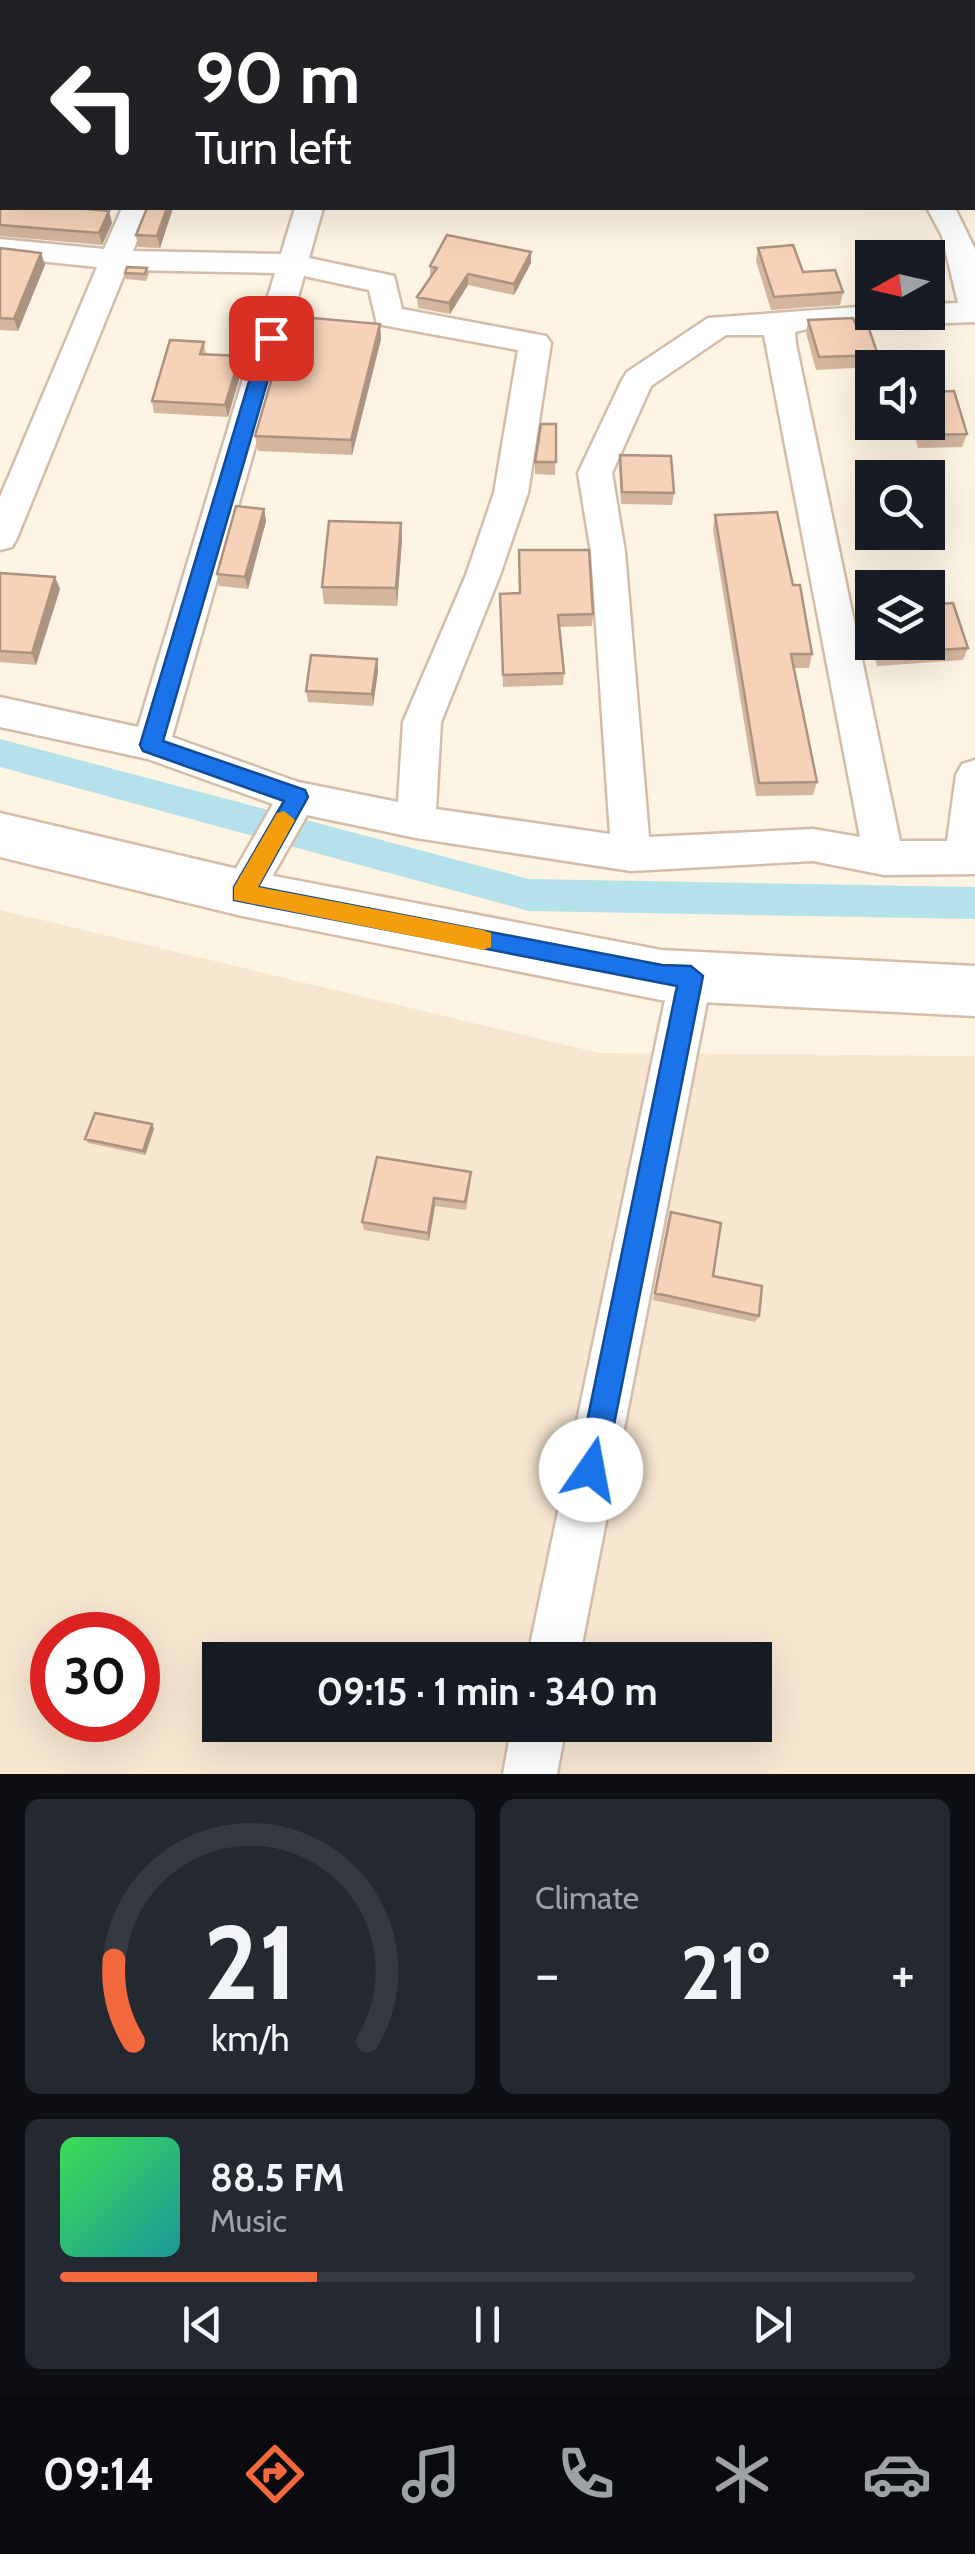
<!DOCTYPE html>
<html lang="en">
<head>
<meta charset="utf-8">
<style>
  body { margin:0; font-family:Cabin,sans-serif; background:#242831; color:#f1f3f6; height:100vh; display:flex; flex-direction:column; font-size:38px; white-space:nowrap }
  * { box-sizing:border-box; margin:0 }
  p { font-size:32px; color:#9ea1a6 }
  .icon { flex:none; width:55px; height:55px; fill:none; stroke:currentColor; stroke-width:2; stroke-linecap:round; stroke-linejoin:round }
  .map { position:relative; height:1774px; overflow:hidden }
  .side { display:flex; flex-direction:column; gap:25px; padding:25px; background:#0d0f14; flex:1 }
  .side>* { flex:none }
  .top-card { position:absolute; left:0px; top:0px; width:975px; height:210px; box-shadow:0 10px 40px #0002; background:#202124; color:#fff; overflow:hidden }
  .needle { width:65px; rotate:262deg }
  .fabs { position:absolute; left:855px; top:240px; display:grid; gap:20px }
  .fabs a { display:grid; place-items:center; width:90px; height:90px; border-radius:0px; background:#171b24; box-shadow:0 10px 40px #0002; font-size:50px }
  .speed { position:absolute; left:30px; top:1612px; display:flex; gap:20px; font-size:50px; font-weight:700; text-align:center }
  .speed>* { display:grid; place-content:center; width:130px; height:130px; border-radius:50%; background:#171b24; box-shadow:0 10px 40px #0002; line-height:1 }
  .speed .limit { border:15px solid #d22; background:#fff; color:#111 }
  .pin { position:absolute; display:grid; place-items:center; width:85px; height:85px; color:#fff; margin:-42px; border-radius:20px; box-shadow:0 5px 15px #0006 }
  .me { position:absolute; width:110px; margin:-55px; rotate:12deg; stroke-linejoin:round; filter:drop-shadow(0 0 8px #0008) }
  .turn { display:flex; align-items:center; gap:35px; height:210px; padding:0 30px; font-size:45px }
  .turn .icon { width:130px; height:130px; stroke-width:2.5 }
  .turn b { display:block; font-size:70px; line-height:85px }
  .big { font-size:75px; font-weight:700; line-height:1.1 }
  .side .card { flex:1; display:flex; flex-direction:column; justify-content:center; gap:15px; min-width:0; padding:0 35px; border-radius:15px; background:#242831 }
  .side .dial { align-items:center; gap:0 }
  .dial svg { height:260px; overflow:visible; fill:none; stroke:#363941; stroke-width:7; stroke-linecap:round; text-anchor:middle }
  .dial text { fill:#f1f3f6; stroke:none }
  .song { display:flex; align-items:center; gap:30px }
  .cover { width:120px; height:120px; border-radius:15px; background:linear-gradient(135deg,hsl(130 70% 55%),hsl(180 70% 35%)) }
  .played { height:10px; border-radius:5px; background:linear-gradient(90deg,#f3693d 30%,#363941 30%) }
  .keys { display:flex; justify-content:space-around; direction:ltr }
  .heat { display:flex; justify-content:space-between; align-items:center; font-size:55px; direction:ltr }
  .side .tiles { flex:1; display:grid; gap:25px; grid-template-columns:1fr 1fr }
  .card:last-child { grid-column:span 2 }
  .trip { position:absolute; left:202px; top:1642px; width:570px; height:100px; border-radius:0px; background:#171b24; box-shadow:0 10px 40px #0002; font-weight:700; line-height:100px; text-align:center }
  .menu { display:flex; height:160px; justify-content:space-around; align-items:center; background:#090b0e; color:#9ea1a6 }
  .menu .icon { width:70px; height:70px }
  .menu .selected { color:#f3693d }
  .menu b { font-size:45px; color:#f1f3f6 }
  .map>svg:first-child { display:block }
</style>
</head>
<body>
<div class="map">
<svg width="975" height="1774" viewBox="0 0 975 1774">
  <rect width="100%" height="100%" fill="#fef4e3"/>
  <path fill="#f7e6d0" fill-rule="evenodd" d="M0,910L599,1053L975,1056V1774H0ZM52,1635H138V1720H52ZM220,1660H755V1725H220Z"/>
  <g fill="none" stroke-linecap="round" stroke-linejoin="round">
    <path fill="#b5e1ea" fill-rule="evenodd" d="M0,739L529,879L975,887V919L529,911L0,767Z"/>
    <g stroke="#d3bdaa" stroke-width="5">
      <path id="street" d="M122,208H150L133,251L281,254L295,208H323L309,258L394,276L402,309L546,336L551,343L528,493L500,575L441,722L436,809L610,834L591,552L578,473L622,380L627,372L708,318L872,306V312H928V304L958,303L942,236L927,208H955L975,249V322L811,328L795,332L796,344L900,841H947L956,775L962,764L975,760V874L884,875L813,861L631,871L416,838L307,815L256,905L242,910L228,905L222,893L273,804L148,759L0,727V697L138,727L275,273L126,270L17,538L12,547L0,550V497L97,267L0,257V239L104,249ZM304,276L369,290L377,324L518,350L494,493L466,575L403,722L398,802L298,782L172,737ZM726,335H764L860,837L813,829L649,837L625,552L612,473L651,386Z
        M691,958L706,963L712,976L579,1660H527L670,976L676,963Z
        M512,1725H566L557,1774H503Z"/>
    </g>
    <g stroke="#d6bda8" stroke-width="5">
      <path id="secondary" d="M0,813L242,870L661,950L975,966V1016L661,1000L242,916L0,857Z"/>
    </g>
    <use href="#street" fill="#fff" fill-rule="evenodd"/>
    <use href="#secondary" fill="#fff" fill-rule="evenodd"/>
  </g>
  <path fill="#d4b59e" d="M919,0H975V72H972V2H919Z
    M0,52L2,208H83L112,223L102,245L0,236Z
    M173,208L160,248L138,247L136,235Z
    M0,248L41,253L45,265L18,331L0,330Z
    M758,248L803,272L843,292L840,305L771,310L756,261Z
    M531,252V263L514,295L468,285L450,314L418,308L417,297L430,277V266Z
    M147,268L149,274L146,281L126,279L125,273Z
    M808,320L855,323L878,355L874,367L816,370L806,333Z
    M380,324L381,339L352,455L258,451L255,436Z
    M204,342L206,354L240,356L242,369L228,417L154,413L152,401Z
    M911,422H928L967,434L962,447L918,448Z
    M556,424L555,475L535,474V462Z
    M620,455L674,493L672,505L621,504L619,467Z
    M264,509L266,521L248,589L219,586L217,574Z
    M715,515L793,585L812,654L809,668H794L817,782L813,795L756,796L713,530Z
    M401,523L402,540L397,606L324,604L322,587Z
    M0,573L55,577L60,589L36,665L0,662Z
    M500,594L593,614L592,626L559,627L564,673L563,685L503,687Z
    M868,609H872V642H928L968,648L963,660L877,666L864,621Z
    M377,659L378,671L373,706L308,702L306,691Z
    M152,1124L154,1129L145,1155L88,1143L85,1139Z
    M471,1180L466,1210L435,1206L429,1241L364,1230L362,1222Z
    M668,1220L713,1276L759,1316L755,1322L653,1300Z"/>
  <path fill="#ac9381" d="M167,208H173L160,248L157,236Z
    M109,211L112,223L102,245L99,233Z
    M531,252V263L514,295V284Z
    M41,253L45,265L18,331L14,319Z
    M468,274V285L450,314L449,303Z
    M380,324L381,339L352,455L351,440Z
    M240,356L242,369L228,417L225,405Z
    M264,509L266,521L248,589L245,577Z
    M401,523L402,540L397,606L396,588Z
    M55,577L60,589L36,665L32,653Z
    M377,659L378,671L373,706L372,694Z
    M152,1124L154,1129L145,1155L143,1151Z
    M434,1198L435,1206L429,1241L428,1233Z"/>
  <path fill="#f6d2b8" stroke="#ac9381" stroke-width="2.5" d="M51,0H126L125,2H50Z
    M216,0H314V2H215Z
    M547,0H655L654,2H546Z
    M925,0H975V60H972V2H925Z
    M0,52H2V208H76L109,211L99,233L0,225Z
    M147,208H167L157,236L136,235Z
    M447,235L531,252L514,284L468,274L449,303L417,297L437,268L430,266Z
    M793,245L803,272L835,270L843,292L774,297L758,248Z
    M0,248L41,253L14,319L0,318Z
    M127,267L147,268L145,274L125,273Z
    M290,316L380,324L351,440L255,436Z
    M853,318L855,323H867L878,355L819,357L808,320Z
    M170,340L204,342L200,354L240,356L225,405L152,401Z
    M954,391L967,434L922,435L919,422H928V392Z
    M541,424H556V462H535Z
    M620,455L671,456L674,493L622,492Z
    M236,506L264,509L245,577L217,574Z
    M777,512L793,585H800L812,654H791L817,782L759,783L715,515Z
    M329,521L401,523L396,588L322,587Z
    M519,550H589L593,614L558,615L564,673L503,675L500,594L520,593Z
    M0,573L55,577L32,653L0,651Z
    M953,603L968,648L881,654L877,642H928V605Z
    M868,609H872V626Z
    M311,655L377,659L372,694L306,691Z
    M95,1113L152,1124L143,1151L85,1139Z
    M377,1157L471,1172L465,1202L434,1198L428,1233L362,1222Z
    M671,1212L721,1223L713,1276L762,1286L759,1316L655,1293Z"/>
  <path fill="#1a73e8" stroke="#114b97" stroke-width="2.5" d="M271,332L280,338L163,741L305,790L308,797L258,887L662,965L691,966L703,976L605,1470L601,1480L591,1484L581,1480L577,1470L677,986L234,900V887L284,801L143,751L140,745L262,338Z"/>
  <path fill="#f59e0b" d="M284,811L295,820L258,887L483,930L491,933V947L483,950L234,900V887L277,813Z"/>
</svg>
<div class="fabs">
<a><svg class="needle" viewBox="-14 -14 28 28"><path d="M0-13l5 13h-10z" fill="#e53935"/><path d="M0 13l5-13h-10z" fill="#9ea1a6"/></svg></a>
<a><svg class="icon" aria-label="sound" viewBox="0 0 24 24"><path d="M4 9h4l5-4v14l-5-4H4zM17 9q2 3 0 6"/></svg></a>
<a><svg class="icon" aria-label="search" viewBox="0 0 24 24"><circle cx="10" cy="10" r="6"/><path d="M15 15l6 6"/></svg></a>
<a><svg class="icon" aria-label="layers" viewBox="0 0 24 24"><path d="M12 4l9 5-9 5-9-5zM3 14l9 5 9-5"/></svg></a>
</div>
<div class="speed"><div class="limit">30</div></div>
<div class="pin" style="left:271px;top:338px;background:#d93025"><svg class="icon" aria-label="arrive" viewBox="0 0 24 24"><path d="M6 21V4h12l-3 4 3 4H6"/></svg></div>
<svg class="me" style="left:591px;top:1470px" viewBox="-20 -20 40 40"><circle r="19" fill="#fff"/><path d="M0-13L10 11 0 6-10 11z" fill="#1a73e8"/></svg>
<div class="trip">09:15 · 1 min · 340 m</div>
<div class="top-card">
<div class="turn"><svg class="icon" aria-label="left" viewBox="0 0 24 24"><path d="M17 20v-9H6M10 6l-5 5 5 5"/></svg><div><b>90 m</b>Turn left</div></div>
</div>
</div>
<section class="side">
<div class="tiles">
<div class="card dial"><svg viewBox="0 0 100 80">
<path d="M14 69A42 42 0 1 1 86 69"/>
<path d="M14 69A42 42 0 0 1 8 44" stroke="#f3693d"/>
<text x="50" y="56" font-size="32" font-weight="700">21</text>
<text x="50" y="72" font-size="11">km/h</text>
</svg></div>
<div class="card"><p>Climate</p>
<div class="heat"><a>−</a><b class="big">21°</b><a>+</a></div>
</div>
<div class="card">
<div class="song"><i class="cover"></i><div><b>88.5 FM</b><p>Music</p></div></div>
<div class="played"></div>
<div class="keys"><svg class="icon" aria-label="previous" viewBox="0 0 24 24"><path d="M18 5L8 12l10 7zM5 5v14"/></svg><svg class="icon" aria-label="pause" viewBox="0 0 24 24"><path d="M8 5v14M16 5v14"/></svg><svg class="icon" aria-label="next" viewBox="0 0 24 24"><path d="M6 5l10 7-10 7zM19 5v14"/></svg></div>
</div>
</div>
</section>
<nav class="menu">
<b>09:14</b>
<svg class="icon selected" aria-label="directions" viewBox="0 0 24 24"><path d="M12 3l9 9-9 9-9-9zM9 14v-3h6M13 9l2 2-2 2"/></svg>
<svg class="icon" aria-label="music" viewBox="0 0 24 24"><path d="M9 18V5l10-2v13"/><circle cx="6" cy="18" r="3"/><circle cx="16" cy="16" r="3"/></svg>
<svg class="icon" aria-label="phone" viewBox="0 0 24 24"><path d="M5 4h4l2 5-3 2q2 4 5 5l2-3 5 2v4C11 20 4 13 5 4z"/></svg>
<svg class="icon" aria-label="climate" viewBox="0 0 24 24"><path d="M12 3v18M4 7l16 10M4 17L20 7"/></svg>
<svg class="icon" aria-label="car" viewBox="0 0 24 24"><path d="M5 17H2v-5l4-1 3-4h7l3 4 3 1v5h-3M9 17h6M6 11h13"/><circle cx="7" cy="17" r="2"/><circle cx="17" cy="17" r="2"/></svg>
</nav>
</body>
</html>
